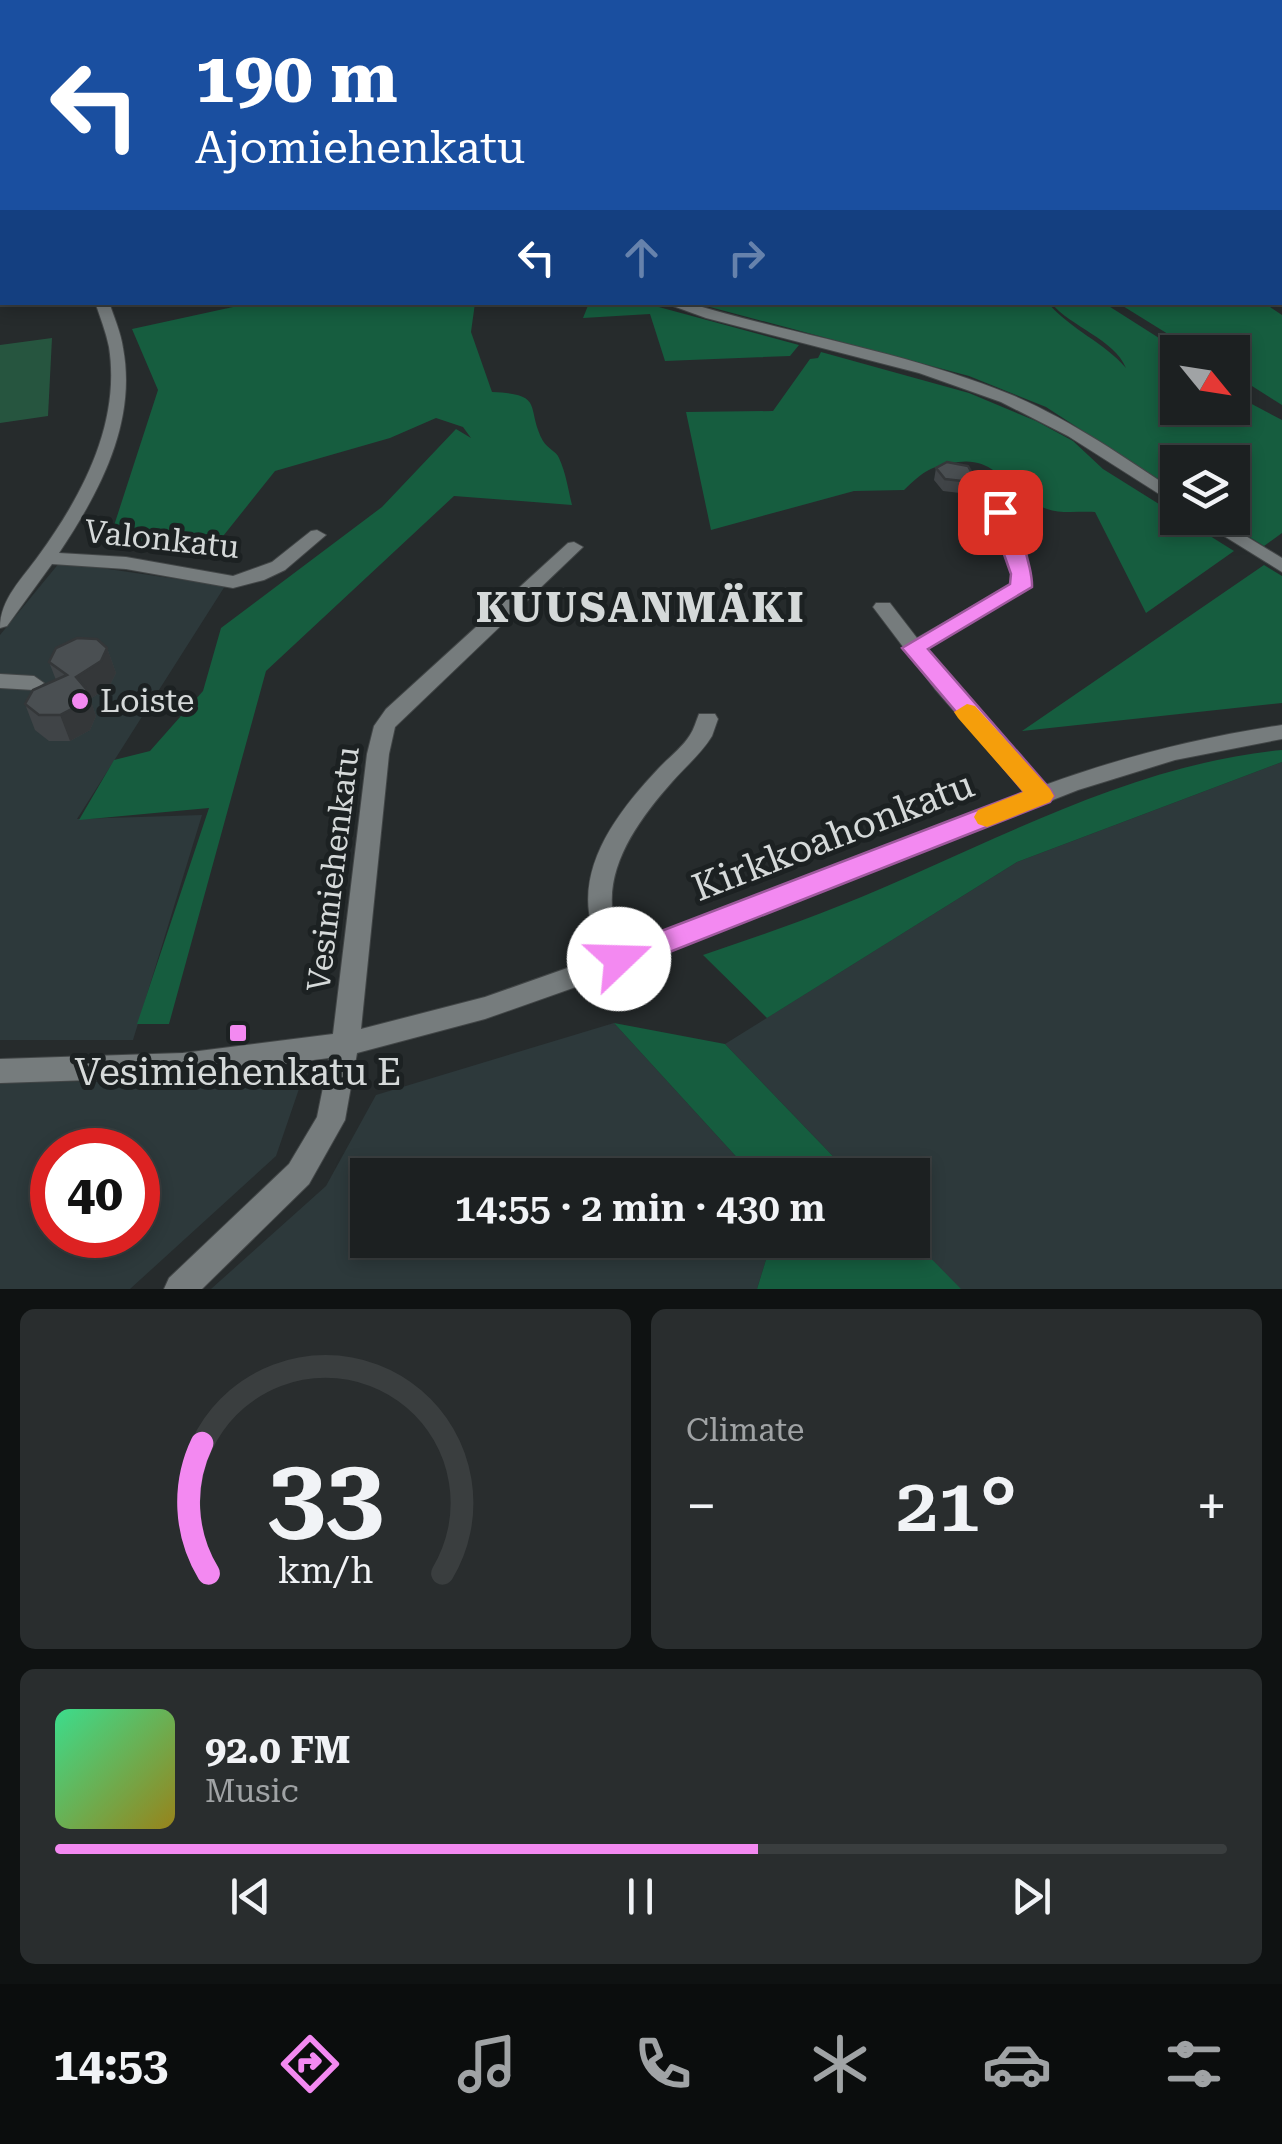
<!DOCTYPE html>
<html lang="en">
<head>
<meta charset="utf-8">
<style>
  body { margin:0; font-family:"Roboto Serif",serif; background:#292d2e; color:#f1f3f6; height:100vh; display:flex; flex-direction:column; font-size:38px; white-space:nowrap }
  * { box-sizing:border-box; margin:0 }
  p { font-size:32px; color:#a0a3a5 }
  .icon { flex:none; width:55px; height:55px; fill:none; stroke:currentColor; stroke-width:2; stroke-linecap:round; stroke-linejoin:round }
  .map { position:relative; height:1289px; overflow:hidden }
  .panel { display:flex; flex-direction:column; gap:20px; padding:20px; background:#0f1212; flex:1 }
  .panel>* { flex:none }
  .top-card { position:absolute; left:0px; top:0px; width:1282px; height:305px; box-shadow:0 5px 15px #0003,0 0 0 2px #3a3e3f; background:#1a4fa0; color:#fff; overflow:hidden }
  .needle { width:65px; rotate:120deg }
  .buttons { position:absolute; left:1160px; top:335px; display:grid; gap:20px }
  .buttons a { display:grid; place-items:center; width:90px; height:90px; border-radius:0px; background:#1c2021; box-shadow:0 5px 15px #0003,0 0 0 2px #3a3e3f; font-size:50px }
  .speed { position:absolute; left:30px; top:1128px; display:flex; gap:20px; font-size:50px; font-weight:700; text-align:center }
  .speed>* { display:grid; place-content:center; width:130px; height:130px; border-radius:50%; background:#1c2021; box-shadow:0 5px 15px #0003,0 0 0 2px #3a3e3f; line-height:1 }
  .speed .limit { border:15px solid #d22; background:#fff; color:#111 }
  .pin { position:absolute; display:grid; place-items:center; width:85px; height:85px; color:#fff; margin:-42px; border-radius:20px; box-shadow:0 5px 15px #0006 }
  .me { position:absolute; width:110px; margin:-55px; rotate:69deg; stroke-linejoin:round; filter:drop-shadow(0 0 8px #0008) }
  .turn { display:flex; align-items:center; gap:35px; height:210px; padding:0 30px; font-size:45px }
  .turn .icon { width:130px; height:130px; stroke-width:2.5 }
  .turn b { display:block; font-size:70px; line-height:85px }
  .lanes { display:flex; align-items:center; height:95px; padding:0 30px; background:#0003; justify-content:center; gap:50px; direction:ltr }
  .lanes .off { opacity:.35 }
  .big { font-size:75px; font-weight:600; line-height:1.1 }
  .panel .card { flex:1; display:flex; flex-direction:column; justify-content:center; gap:15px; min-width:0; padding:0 35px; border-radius:15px; background:#292d2e }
  .panel .dial { align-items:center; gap:0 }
  .dial svg { height:260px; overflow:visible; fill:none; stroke:#3a3e3f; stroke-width:7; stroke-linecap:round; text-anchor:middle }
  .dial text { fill:#f1f3f6; stroke:none }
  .song { display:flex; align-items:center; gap:30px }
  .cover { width:120px; height:120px; border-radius:15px; background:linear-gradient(135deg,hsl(150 70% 55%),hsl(50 70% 35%)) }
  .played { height:10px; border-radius:5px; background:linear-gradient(90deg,#f389f1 60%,#3a3e3f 60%) }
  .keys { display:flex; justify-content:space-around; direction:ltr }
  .heat { display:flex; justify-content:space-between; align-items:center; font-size:55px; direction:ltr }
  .panel .tiles { flex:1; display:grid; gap:20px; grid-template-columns:1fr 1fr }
  .card:last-child { grid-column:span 2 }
  .trip { position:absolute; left:350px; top:1158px; width:580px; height:100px; border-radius:0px; background:#1c2021; box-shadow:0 5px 15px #0003,0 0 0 2px #3a3e3f; font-weight:600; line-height:100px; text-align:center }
  .tabs { display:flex; height:160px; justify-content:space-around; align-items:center; background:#0b0d0d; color:#a0a3a5 }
  .tabs .icon { width:70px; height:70px }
  .tabs .selected { color:#f389f1 }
  .tabs b { font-size:45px; color:#f1f3f6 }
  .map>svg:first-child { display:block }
</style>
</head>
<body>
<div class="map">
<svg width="1282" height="1289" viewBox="0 0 1282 1289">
  <rect width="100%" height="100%" fill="#262b2c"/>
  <path fill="#2d393b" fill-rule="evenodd" d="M60,562L225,586L77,819L202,815L133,1040H0V635Z
    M1282,762V1289H943L912,1240V1175H851L725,1044L1017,862Z
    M614,1023L753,1175H368V1240H772L757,1289H211L326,1186L376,1095Z
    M0,1081L301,1083L276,1156L130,1289H0ZM52,1150H138V1235H52Z"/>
  <path fill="#26553f" d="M52,338L48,416L0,423V345Z"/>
  <path fill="#165d3f" d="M592,0H1269L1278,2H600Z
    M233,303H475L471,332L492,392C546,394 525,407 543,441C548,449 556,451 559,458C566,473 568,489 572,505L454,496L266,671L169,1024H137L209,808L79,820L114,760L150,751L203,691L221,628L382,507L456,429L471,438L463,427L436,418L390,438L275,471L208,555L109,541L158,390L132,329L233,307Z
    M589,303H644L799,345L790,356L665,361L650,314L583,318Z
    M695,303H1048C1070,329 1105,343 1126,368C1114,339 1071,327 1051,303H1104L1181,352H1178V408H1232L1233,394L1282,420V533L1264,546L1219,518H1232V462H1178L1177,492L1046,407L969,376Z
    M1118,303H1264L1282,315V405L1233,374L1232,352H1197Z
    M821,352L969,393L1036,421L1073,441L1103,469L1234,551L1146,613L1095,512C1080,511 1060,514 1047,509C1012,497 999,456 958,462C929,467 925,470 904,490L854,491L711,530L686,412L773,411L810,359L818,358Z
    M1264,565L1282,576V703L1022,731Z
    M1282,750V762L1017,862L767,1018L703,955C749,939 795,924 839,906C984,848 1125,765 1282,750Z
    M614,1023L725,1044L851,1175H753Z
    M912,1239L961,1289H757L772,1240Z"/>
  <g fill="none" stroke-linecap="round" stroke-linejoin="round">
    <g stroke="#424647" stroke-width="2">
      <path id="minor" d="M0,13H2V19H0Z
        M1280,32L1282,33V39L1280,38Z
        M0,144H2V152H0Z
        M1280,145H1282V151H1280Z
        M1280,193L1282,194V202L1280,201Z
        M95,302H109C114,317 121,333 123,348C137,423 99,493 59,553L126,557L233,576L272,562L311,531L317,530L326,535L285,570L264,580L233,588L126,569L52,564L7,626L0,628C0,599 22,579 39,555C82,496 121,423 109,347C106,332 100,317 95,302Z
        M662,302H685C794,335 907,352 1012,395C1071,420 1124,457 1178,493V506L1068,436L1001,402L919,373L706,318Z
        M1000,507L1009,512L1031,574L1030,587L926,650L1045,785C1122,757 1200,737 1282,725V739L1175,760L1078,790L590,982L485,1019L357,1053L345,1120L309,1184L202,1289H164L169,1278L289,1164L317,1117L329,1058L183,1077L0,1083V1059L183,1053L333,1034L367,754L374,726L386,709L568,543L574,542L583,547L395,727L389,754L361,1029L485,997L604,955C563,885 609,821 658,769C668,758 682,748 690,735C694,729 696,721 699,714H715L718,719L712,736C701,754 685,767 672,782C631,828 590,888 625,947L1025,792L935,689L873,607L876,603H890L917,638L1012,584L1013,574L991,512Z
        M1195,518H1216L1282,558V572Z
        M0,674L34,676L44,683L34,690L0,688Z"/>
    </g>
    <use href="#minor" fill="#767c7d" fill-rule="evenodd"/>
  </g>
  <path fill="#404447" d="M947,462L970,487L960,493L943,491L934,480L936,468Z
    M107,648L116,673L109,687L90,699L96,716L90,730L70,741H49L35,730L25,704L56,680L49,662Z"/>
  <path fill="#343739" d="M973,475L970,487L960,493L962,481Z
    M107,648L116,673L109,687L90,699L96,716L90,730L70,741L60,715L76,677Z"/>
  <path fill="#4a4f52" stroke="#343739" stroke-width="2.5" d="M947,462L968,466L973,475L962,481L945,479L936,468Z
    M77,638L97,639L107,648L101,661L76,677L87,690L81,704L60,715H39L25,704L33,690L67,675L49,662L56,648Z"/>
  <path fill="#f389f1" stroke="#9e599d" stroke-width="2.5" d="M1000,506C1016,511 1033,570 1032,587L928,649L1050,789L1054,796L1050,802L629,968L619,971L609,968L604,959L609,951L1024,792L902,648L1010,584L1011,574L989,512Z"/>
  <path fill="#f59e0b" d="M967,704L975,706L1050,789L1054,796L1050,802L987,827L978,824L974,817L978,810L1023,792L958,718L954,712Z"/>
  <g fill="#f389f1" stroke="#1c2122" stroke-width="4">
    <circle cx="80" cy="701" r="10"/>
    <rect x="228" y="1023" width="20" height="20" rx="5"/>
  </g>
  <g text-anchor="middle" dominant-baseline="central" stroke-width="10" stroke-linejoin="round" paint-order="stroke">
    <g font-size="32" fill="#d5d9d9" stroke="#1c2122">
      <text transform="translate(162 539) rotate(6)">Valonkatu</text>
      <text transform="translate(333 869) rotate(-83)">Vesimiehenkatu</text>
    </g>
    <g font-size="32" fill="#d5d9d9" stroke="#1c2122" text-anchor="start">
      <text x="100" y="701">Loiste</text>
    </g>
    <g font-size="38" fill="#d5d9d9" stroke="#1c2122">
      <text transform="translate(833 836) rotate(-21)">Kirkkoahonkatu</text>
    </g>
    <g font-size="38" fill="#d5d9d9" stroke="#1c2122">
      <text x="238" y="1072">Vesimiehenkatu E</text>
    </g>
    <g font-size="42" font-weight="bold" letter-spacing="2.5" fill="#d5d9d9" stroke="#1c2122">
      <text x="641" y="607">KUUSANMÄKI</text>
    </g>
  </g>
</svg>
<div class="buttons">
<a><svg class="needle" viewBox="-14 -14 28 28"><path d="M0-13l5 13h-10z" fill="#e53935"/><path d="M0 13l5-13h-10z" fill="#a0a3a5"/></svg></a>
<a><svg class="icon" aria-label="layers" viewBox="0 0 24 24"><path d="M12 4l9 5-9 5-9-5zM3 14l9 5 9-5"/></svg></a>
</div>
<div class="speed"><div class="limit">40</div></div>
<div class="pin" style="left:1000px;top:512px;background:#d93025"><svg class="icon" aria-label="arrive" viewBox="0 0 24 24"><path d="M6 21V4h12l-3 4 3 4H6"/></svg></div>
<svg class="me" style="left:619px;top:959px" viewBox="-20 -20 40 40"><circle r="19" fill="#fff"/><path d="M0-13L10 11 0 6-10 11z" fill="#f389f1"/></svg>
<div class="trip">14:55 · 2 min · 430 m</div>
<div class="top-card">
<div class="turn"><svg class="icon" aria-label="left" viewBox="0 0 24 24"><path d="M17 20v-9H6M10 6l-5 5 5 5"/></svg><div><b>190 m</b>Ajomiehenkatu</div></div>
<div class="lanes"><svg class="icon" aria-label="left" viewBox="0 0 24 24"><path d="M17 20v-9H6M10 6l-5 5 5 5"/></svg><svg class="icon off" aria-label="ahead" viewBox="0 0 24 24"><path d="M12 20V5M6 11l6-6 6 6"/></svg><svg class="icon off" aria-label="right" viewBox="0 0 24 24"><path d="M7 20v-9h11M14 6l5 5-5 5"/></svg></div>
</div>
</div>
<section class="panel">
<div class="tiles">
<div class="card dial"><svg viewBox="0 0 100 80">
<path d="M14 69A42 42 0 1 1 86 69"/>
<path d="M14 69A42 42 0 0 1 12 29" stroke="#f389f1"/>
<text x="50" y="56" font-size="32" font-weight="700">33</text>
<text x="50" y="72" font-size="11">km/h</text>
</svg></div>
<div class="card"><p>Climate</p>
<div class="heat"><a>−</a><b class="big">21°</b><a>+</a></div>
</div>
<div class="card">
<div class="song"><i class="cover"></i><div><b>92.0 FM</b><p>Music</p></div></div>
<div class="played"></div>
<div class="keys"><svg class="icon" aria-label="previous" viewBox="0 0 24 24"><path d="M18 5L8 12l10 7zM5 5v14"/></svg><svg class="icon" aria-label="pause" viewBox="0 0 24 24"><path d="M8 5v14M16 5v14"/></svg><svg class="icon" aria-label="next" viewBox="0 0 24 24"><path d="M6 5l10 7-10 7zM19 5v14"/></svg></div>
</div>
</div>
</section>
<nav class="tabs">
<b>14:53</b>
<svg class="icon selected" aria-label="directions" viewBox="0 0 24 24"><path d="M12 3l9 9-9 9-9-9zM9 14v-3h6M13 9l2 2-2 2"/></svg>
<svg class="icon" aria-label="music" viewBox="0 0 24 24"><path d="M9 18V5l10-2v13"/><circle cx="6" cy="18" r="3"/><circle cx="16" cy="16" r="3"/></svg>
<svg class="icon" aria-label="phone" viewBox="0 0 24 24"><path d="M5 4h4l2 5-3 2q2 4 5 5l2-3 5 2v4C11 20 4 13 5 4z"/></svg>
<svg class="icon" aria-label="climate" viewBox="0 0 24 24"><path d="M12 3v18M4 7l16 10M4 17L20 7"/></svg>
<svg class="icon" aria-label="car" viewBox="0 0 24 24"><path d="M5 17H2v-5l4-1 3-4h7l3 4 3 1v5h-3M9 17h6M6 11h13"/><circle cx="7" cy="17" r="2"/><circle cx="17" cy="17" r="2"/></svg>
<svg class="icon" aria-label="filters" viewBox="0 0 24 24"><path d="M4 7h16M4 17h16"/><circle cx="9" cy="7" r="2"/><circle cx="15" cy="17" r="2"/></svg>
</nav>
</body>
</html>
